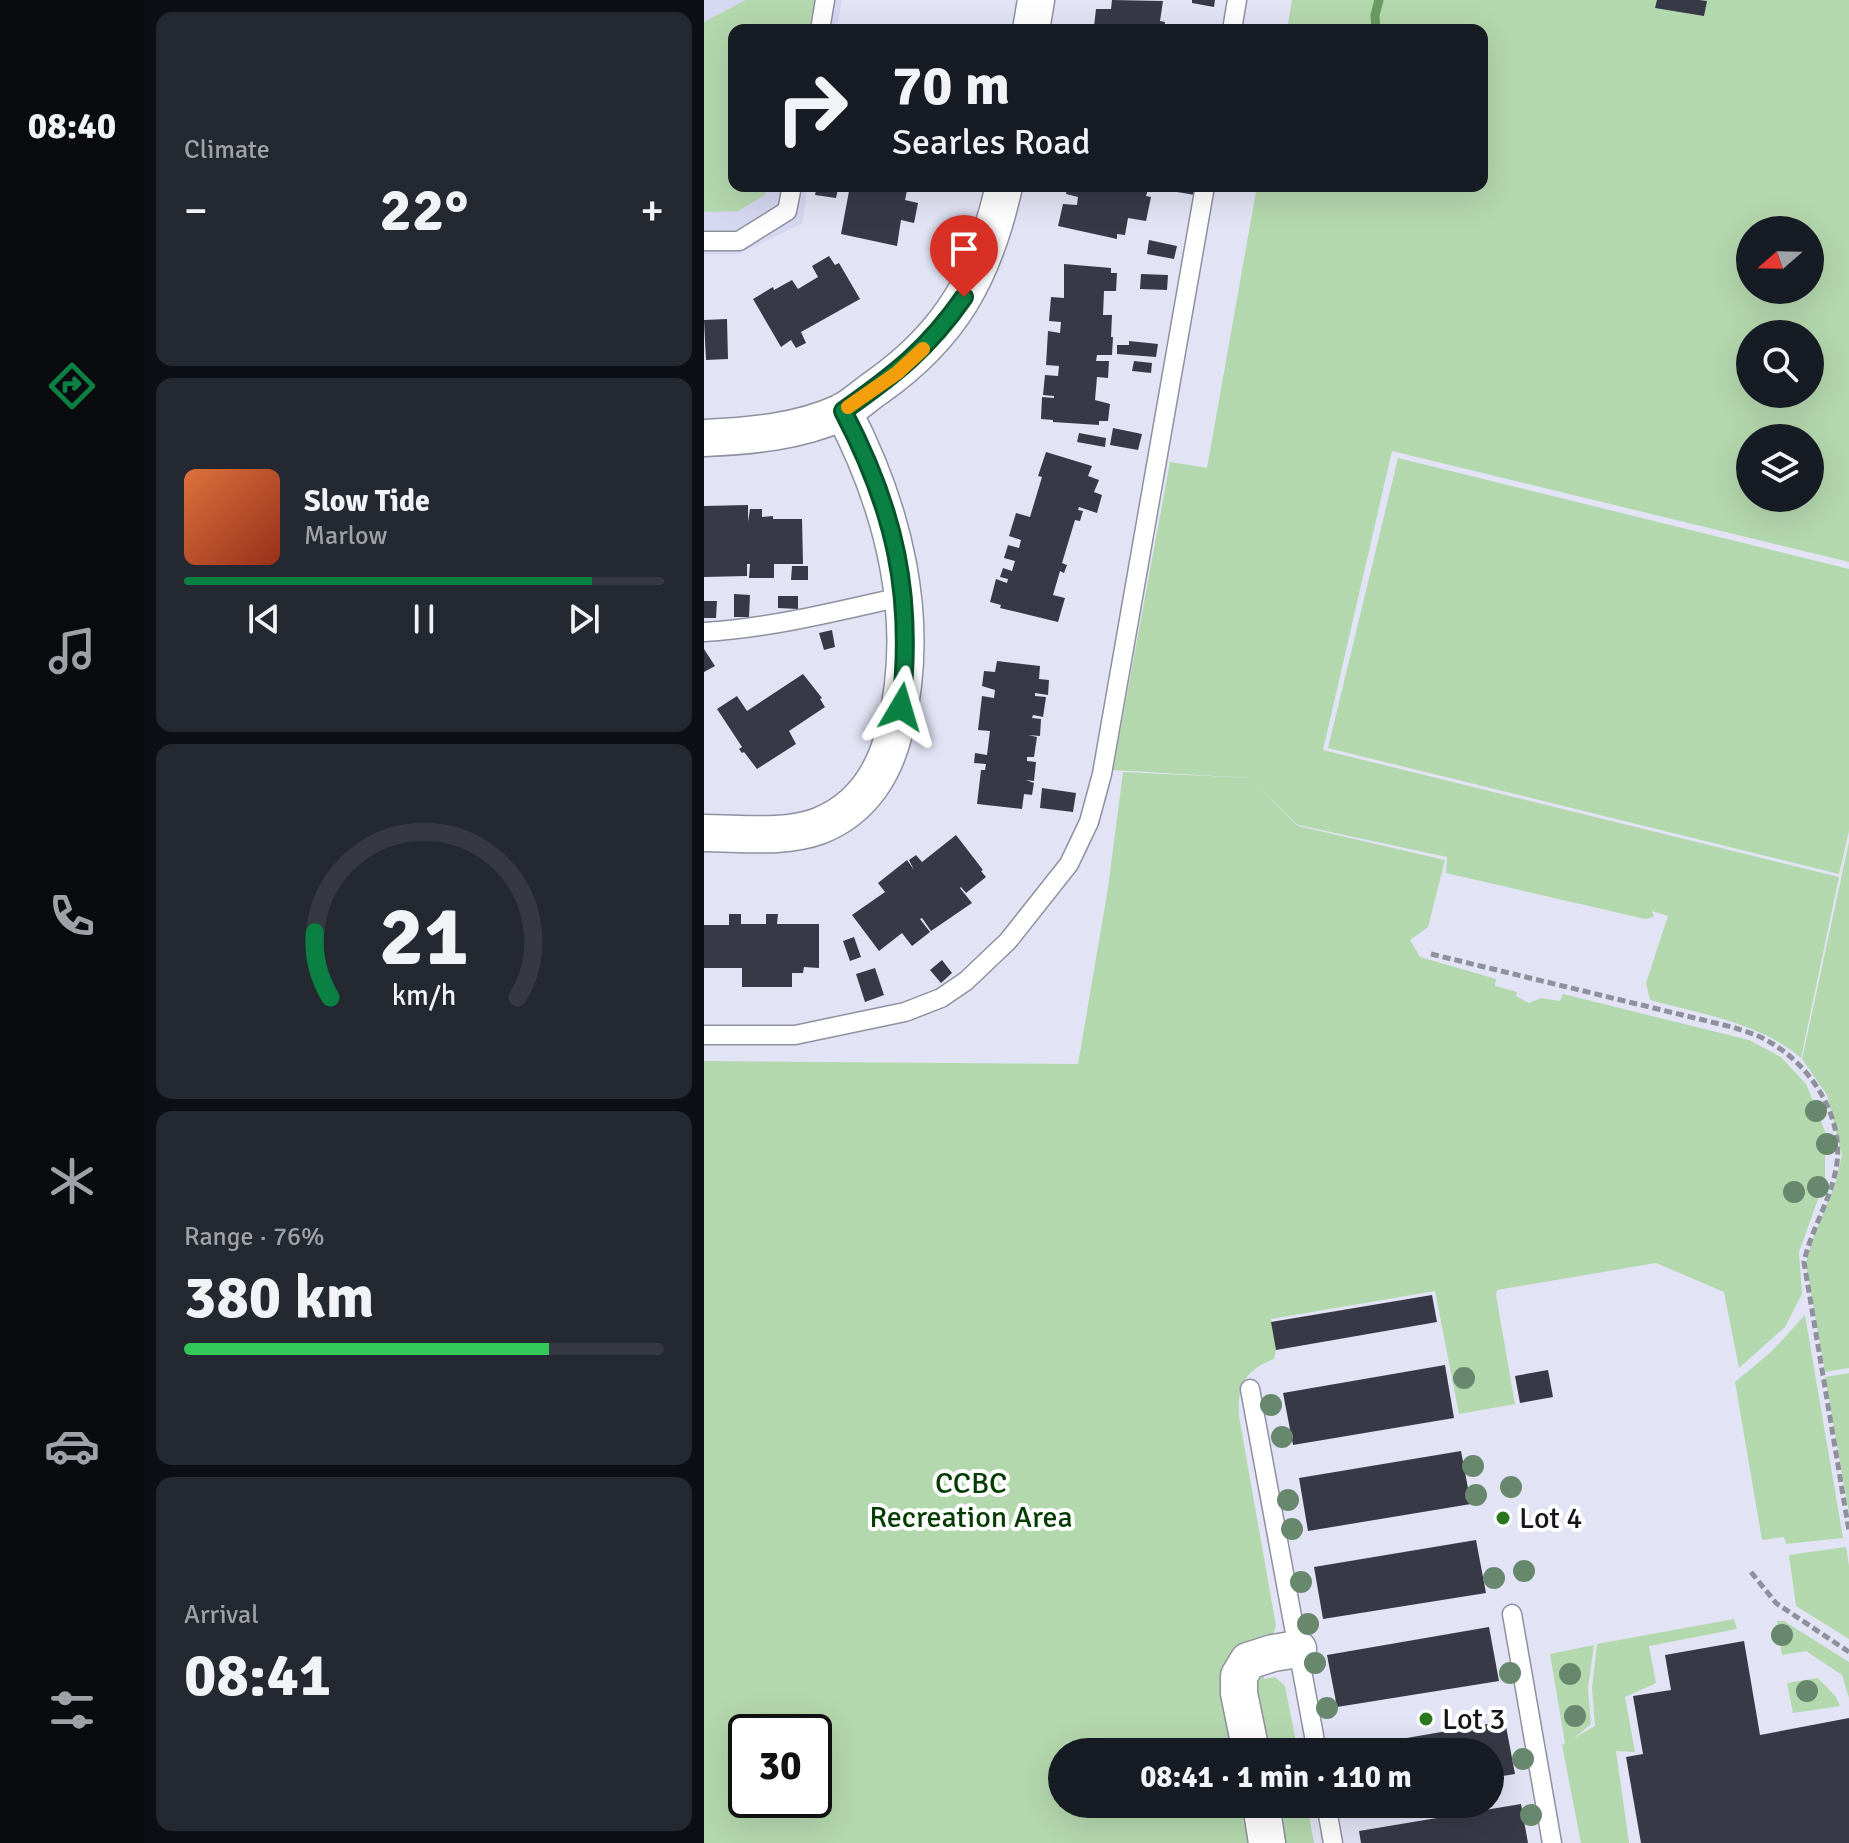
<!DOCTYPE html>
<html lang="en">
<head>
<meta charset="utf-8">
<style>
  body { margin:0; font-family:Signika,sans-serif; background:#242831; color:#f1f3f6; height:100vh; display:flex; flex-direction:column; font-size:30px; white-space:nowrap }
  * { box-sizing:border-box; margin:0 }
  p { font-size:26px; color:#9ea1a6 }
  .icon { flex:none; width:44px; height:44px; fill:none; stroke:currentColor; stroke-width:2; stroke-linecap:round; stroke-linejoin:round }
  .map { position:relative; flex:1; overflow:hidden }
  .side { display:flex; flex-direction:column; gap:12px; padding:12px; background:#0d0f14; width:560px }
  .side>* { flex:none }
  .banner { position:absolute; left:24px; top:24px; width:760px; height:168px; border-radius:16px; box-shadow:0 8px 32px #0002; background:#171b24; color:#f1f3f6; overflow:hidden }
  .needle { width:52px; rotate:250deg }
  .fabs { position:absolute; left:1032px; top:216px; display:grid; gap:16px }
  .fabs a { display:grid; place-items:center; width:88px; height:88px; border-radius:50%; background:#171b24; box-shadow:0 8px 32px #0002; font-size:40px }
  .speed { position:absolute; left:24px; top:1714px; display:flex; gap:16px; font-size:40px; font-weight:700; text-align:center }
  .speed>* { display:grid; place-content:center; width:104px; height:104px; border-radius:50%; background:#171b24; box-shadow:0 8px 32px #0002; line-height:1 }
  .speed .limit { border:4px solid #111; border-radius:12px; background:#fff; color:#111 }
  .pin { position:absolute; display:grid; place-items:center; width:68px; height:68px; color:#fff; margin:-82px -34px; border-radius:50% 50% 50% 0; rotate:-45deg; box-shadow:0 0 8px #0007 }
  .pin .icon { rotate:45deg }
  .me { position:absolute; width:88px; margin:-44px; rotate:7deg; stroke-linejoin:round; filter:drop-shadow(0 0 6px #0008) }
  .turn { display:flex; align-items:center; gap:28px; height:168px; padding:0 32px; font-size:36px }
  .turn .icon { width:104px; height:104px; stroke-width:2.5 }
  .turn b { display:block; font-size:56px; line-height:68px }
  .big { font-size:60px; font-weight:800; line-height:1.1 }
  .side .card { flex:1; display:flex; flex-direction:column; justify-content:center; gap:12px; min-width:0; padding:0 28px; border-radius:16px; background:#242831 }
  .side .dial { align-items:center; gap:0 }
  .dial svg { height:208px; overflow:visible; fill:none; stroke:#363941; stroke-width:7; stroke-linecap:round; text-anchor:middle }
  .dial text { fill:#f1f3f6; stroke:none }
  .song { display:flex; align-items:center; gap:24px }
  .cover { width:96px; height:96px; border-radius:12px; background:linear-gradient(135deg,hsl(20 70% 55%),hsl(10 70% 35%)) }
  .played { height:8px; border-radius:4px; background:linear-gradient(90deg,#0b8043 85%,#363941 85%) }
  .keys { display:flex; justify-content:space-around; direction:ltr }
  .heat { display:flex; justify-content:space-between; align-items:center; font-size:44px; direction:ltr }
  .charge { height:12px; border-radius:6px; background:linear-gradient(90deg,#34c759 76%,#363941 0) }
  .trip { position:absolute; left:344px; top:1738px; width:456px; height:80px; border-radius:40px; background:#171b24; box-shadow:0 8px 32px #0002; font-weight:800; line-height:80px; text-align:center }
  main { display:flex; flex:1; min-height:0 }
  .tab-bar { display:flex; flex-direction:column; width:144px; justify-content:space-around; align-items:center; background:#090b0e; color:#9ea1a6 }
  .tab-bar .icon { width:56px; height:56px }
  .tab-bar .selected { color:#0b8043 }
  .tab-bar b { font-size:36px; color:#f1f3f6 }
  .map>svg:first-child { display:block }
</style>
</head>
<body>
<main>
<nav class="tab-bar">
<b>08:40</b>
<svg class="icon selected" aria-label="directions" viewBox="0 0 24 24"><path d="M12 3l9 9-9 9-9-9zM9 14v-3h6M13 9l2 2-2 2"/></svg>
<svg class="icon" aria-label="music" viewBox="0 0 24 24"><path d="M9 18V5l10-2v13"/><circle cx="6" cy="18" r="3"/><circle cx="16" cy="16" r="3"/></svg>
<svg class="icon" aria-label="phone" viewBox="0 0 24 24"><path d="M5 4h4l2 5-3 2q2 4 5 5l2-3 5 2v4C11 20 4 13 5 4z"/></svg>
<svg class="icon" aria-label="climate" viewBox="0 0 24 24"><path d="M12 3v18M4 7l16 10M4 17L20 7"/></svg>
<svg class="icon" aria-label="car" viewBox="0 0 24 24"><path d="M5 17H2v-5l4-1 3-4h7l3 4 3 1v5h-3M9 17h6M6 11h13"/><circle cx="7" cy="17" r="2"/><circle cx="17" cy="17" r="2"/></svg>
<svg class="icon" aria-label="filters" viewBox="0 0 24 24"><path d="M4 7h16M4 17h16"/><circle cx="9" cy="7" r="2"/><circle cx="15" cy="17" r="2"/></svg>
</nav>
<section class="side">
<div class="card"><p>Climate</p>
<div class="heat"><a>−</a><b class="big">22°</b><a>+</a></div>
</div>
<div class="card">
<div class="song"><i class="cover"></i><div><b>Slow Tide</b><p>Marlow</p></div></div>
<div class="played"></div>
<div class="keys"><svg class="icon" aria-label="previous" viewBox="0 0 24 24"><path d="M18 5L8 12l10 7zM5 5v14"/></svg><svg class="icon" aria-label="pause" viewBox="0 0 24 24"><path d="M8 5v14M16 5v14"/></svg><svg class="icon" aria-label="next" viewBox="0 0 24 24"><path d="M6 5l10 7-10 7zM19 5v14"/></svg></div>
</div>
<div class="card dial"><svg viewBox="0 0 100 80">
<path d="M14 69A42 42 0 1 1 86 69"/>
<path d="M14 69A42 42 0 0 1 8 44" stroke="#0b8043"/>
<text x="50" y="56" font-size="32" font-weight="700">21</text>
<text x="50" y="72" font-size="11">km/h</text>
</svg></div>
<div class="card"><p>Range · 76%</p><b class="big">380 km</b><div class="charge"></div></div>
<div class="card"><p>Arrival</p><b class="big">08:41</b></div>
</section>
<div class="map">
<svg width="1145" height="1843" viewBox="0 0 1145 1843">
  <rect width="100%" height="100%" fill="#e2e4f5"/>
  <path fill="#d6d8f1" d="M0,0H138L133,30H30V186H104L98,224L34,254H0Z"/>
  <path fill="#b4d8ae" fill-rule="evenodd" d="M42,0H111L105,30H30V186H63L61,195L34,211L0,212V22Z
    M588,0H1145V562L688,451L619,750L1135,877L1097,1058C1056,1023 998,1014 946,1000L942,983L964,916L948,911L950,917L941,919L742,873L743,857L594,825L550,783L594,826L741,860L724,927L706,940L716,957L792,979L791,986L813,992L812,996L825,1003L837,998L856,1001L859,994L1045,1040L1077,1057L1102,1084L1121,1131V1180L1095,1252L1098,1294L1081,1327L1035,1368L1020,1292L952,1263L793,1290L792,1295L811,1404L755,1414L731,1291L567,1319L572,1350L570,1359C541,1370 533,1386 535,1416L572,1626L569,1634L555,1637L560,1679L571,1677L581,1686L594,1752H358V1804H603L610,1843H0V1061L374,1064L404,888L419,772L545,778L409,770L466,462L503,468L553,186H778V30H583ZM1046,230H1106V290H1046ZM1046,334H1106V394H1046ZM1046,438H1106V498H1046ZM42,1732H110V1800H42Z
    M694,458L1145,569V831L1135,874L624,748Z
    M1145,842V1368L1121,1372L1102,1264L1107,1244L1132,1181L1138,1155L1123,1095L1098,1059Z
    M1101,1315L1139,1538L1082,1544L1080,1537L1058,1540L1031,1382L1067,1352Z
    M1145,1373V1513L1121,1377Z
    M1142,1547L1145,1566V1639L1092,1606L1085,1555Z
    M1030,1619L1033,1629L945,1646L952,1683L921,1697L931,1752L912,1751L925,1843H877L858,1745L861,1743L846,1654L890,1645L884,1688L887,1724L870,1738L891,1726L888,1688L893,1644Z
    M1073,1621H1080L1145,1662V1698L1138,1675L1102,1651L1078,1655Z
    M1114,1678L1132,1697L1136,1706L1089,1713L1083,1683Z"/>
  <g fill="none" stroke-linecap="round" stroke-linejoin="round">
    <path stroke="#6a9c62" stroke-width="9" d="M672,30L671,15L675,0"/>
  </g>
  <path fill="#383947" d="M408,0L459,1L456,21L461,22L460,30H400L401,27L390,26L392,9H407Z
    M488,0H511L510,7L488,3Z
    M953,0H995L1003,1L1000,16L951,8Z
    M113,186L134,189L132,198L111,195Z
    M146,186H204L201,200L214,203L210,223L197,220L193,246L137,234Z
    M364,186H445L442,196L447,197L442,221L424,218L421,235L413,234V239L354,226L359,204L373,205L374,197L362,194Z
    M474,186H492L491,195L473,192Z
    M445,240L473,246L470,259L443,254Z
    M125,256L131,265L135,263L156,299L97,332L102,343L92,348L87,340L77,347L49,299L69,287L70,290L88,280L94,289L114,277L108,266Z
    M360,264L407,268V273H413L412,291H400L399,315H408L407,337H409L408,355H393L392,361H405L404,378L393,377L391,400L406,404L404,421H395V425L349,422V420L337,419L338,397L350,398V396L339,395L341,375L354,376L355,366L342,365L344,331L356,333L357,322L345,321L347,297L360,298Z
    M437,274L464,275L463,290L436,289Z
    M23,319L24,359L2,360L0,320Z
    M425,341L454,344L452,357L413,354V345H425Z
    M430,361L448,363L447,373L428,371Z
    M409,428L438,434L434,450L406,445Z
    M375,433L402,438L401,447L373,442Z
    M342,452L388,466L384,476L395,480L390,492L398,495L393,513L375,507L374,510L379,511L376,521L371,520L358,563L363,565L360,573L356,571L349,595L361,598L354,622L296,608L297,605L286,602L292,579L303,583L304,579L296,577L299,568L308,571L311,561L300,558L304,545L315,548L317,540L305,536L312,513L326,517L338,477L334,476Z
    M44,505V522L46,509H58V517L69,516V519H98L99,564H70V578H45L46,564H43V576L0,577V506Z
    M88,566H104V580H87Z
    M30,594L46,595L45,617H30Z
    M74,596H94V609L74,608Z
    M0,601H13L12,618H0Z
    M128,630L131,647L120,650L115,633Z
    M0,649L11,666L0,672Z
    M293,661L336,666L335,679L345,680L344,695L331,693V696L342,697L339,717L329,715L328,718L337,719L336,736L324,735L333,737L330,757H323V761L332,762L330,781L322,780L330,783L328,795L320,794L318,809L273,804L277,770H281L282,764L270,763L271,753L283,755L286,731L274,730L278,696L290,698L291,690L278,686L280,671L291,672Z
    M99,674L118,698L116,699L121,707L85,731L92,744L53,769L40,752L38,753L35,749L38,747L13,709L33,696L43,711Z
    M338,788L372,793L369,812L336,808Z
    M252,835L279,870L277,871L282,877L262,893L257,887L256,888L268,903L227,931L218,918L216,919L226,932L208,946L198,933L175,951L148,915L181,892L174,883L203,860L210,870L205,860L212,855L218,862Z
    M25,914H37V924H62V914H74L73,924H115V968L100,967L99,973H88V987H38V968H0V925H25Z
    M150,937L157,957L146,961L139,941Z
    M238,960L248,973L237,983L226,970Z
    M171,968L180,995L161,1002L152,974Z
    M728,1295L733,1322L572,1350L567,1322Z
    M741,1365L750,1418L589,1445L579,1393Z
    M844,1370L849,1397L816,1403L811,1376Z
    M757,1451L767,1504L604,1531L595,1478Z
    M772,1540L782,1593L619,1619L610,1567Z
    M785,1627L795,1681L633,1707L623,1655Z
    M1040,1641L1056,1735L1145,1718V1843H937L922,1757L939,1754L929,1696L967,1690L961,1655Z
    M801,1721L811,1774L786,1778V1752H639V1749Z
    M817,1804L824,1843H657L655,1831Z"/>
  <g fill="none" stroke-linecap="round" stroke-linejoin="round">
    <g stroke="#8f90a0" stroke-width="21">
      <path id="service" d="M116,30L121,0
        M528,30L533,0
        M0,241H35L83,211L88,186
        M0,632C68,628 134,611 201,596
        M0,1035H91L201,1012L237,998L262,981L304,941L365,864L385,822L398,774L501,186
        M546,1389L613,1752
        M808,1614L848,1843
        M622,1804L629,1843"/>
    </g>
    <g stroke="#8f90a0" stroke-width="39">
      <path id="minor" d="M327,30L332,0
        M0,438C46,436 95,432 138,412C150,406 161,395 173,387C248,334 280,275 300,186
        M0,833C37,833 80,839 115,826C158,809 181,772 191,729C218,620 190,509 139,411
        M547,1752L535,1693V1676L544,1661L569,1653L594,1649
        M557,1804L563,1843"/>
    </g>
    <path stroke="#8f909c" stroke-width="5" stroke-dasharray="8 4" stroke-linecap="butt" d="M727,954L1028,1027C1039,1031 1052,1034 1062,1040C1106,1063 1142,1118 1132,1169C1126,1201 1107,1230 1100,1262L1145,1531
      M1047,1572L1072,1603L1145,1652"/>
    <use href="#service" stroke="#fff" stroke-width="18"/>
    <use href="#minor" stroke="#fff" stroke-width="36"/>
  </g>
  <g fill="#68886e">
    <circle cx="1112" cy="1111" r="11"/>
    <circle cx="1123" cy="1144" r="11"/>
    <circle cx="1114" cy="1187" r="11"/>
    <circle cx="1090" cy="1192" r="11"/>
    <circle cx="760" cy="1378" r="11"/>
    <circle cx="567" cy="1405" r="11"/>
    <circle cx="578" cy="1437" r="11"/>
    <circle cx="769" cy="1466" r="11"/>
    <circle cx="807" cy="1487" r="11"/>
    <circle cx="772" cy="1495" r="11"/>
    <circle cx="584" cy="1500" r="11"/>
    <circle cx="588" cy="1529" r="11"/>
    <circle cx="820" cy="1571" r="11"/>
    <circle cx="790" cy="1578" r="11"/>
    <circle cx="597" cy="1582" r="11"/>
    <circle cx="604" cy="1624" r="11"/>
    <circle cx="1078" cy="1635" r="11"/>
    <circle cx="611" cy="1663" r="11"/>
    <circle cx="806" cy="1673" r="11"/>
    <circle cx="866" cy="1674" r="11"/>
    <circle cx="1103" cy="1691" r="11"/>
    <circle cx="623" cy="1708" r="11"/>
    <circle cx="871" cy="1716" r="11"/>
    <circle cx="819" cy="1759" r="11"/>
    <circle cx="827" cy="1815" r="11"/>
  </g>
  <g fill="none" stroke-linecap="round" stroke-linejoin="round">
    <g stroke="#07532c" stroke-width="20">
      <path id="route" d="M197,707C210,595 191,510 139,411C190,375 224,349 260,297"/>
    </g>
    <use href="#route" stroke="#0b8043" stroke-width="14"/>
    <path stroke="#f59e0b" stroke-width="14" d="M144,407L193,373L219,349"/>
  </g>
  <g fill="#2b771f" stroke="#fff" stroke-width="3">
    <circle cx="799" cy="1518" r="8"/>
    <circle cx="722" cy="1719" r="8"/>
  </g>
  <g text-anchor="middle" dominant-baseline="central" stroke-width="8" stroke-linejoin="round" paint-order="stroke">
    <g font-size="30" fill="#053c00" stroke="#fff">
      <text x="267" y="1483">CCBC<tspan x="267" dy="34">Recreation Area</tspan></text>
    </g>
    <g font-size="30" fill="#15151b" stroke="#fff" text-anchor="start">
      <text x="815" y="1518">Lot 4</text>
      <text x="738" y="1719">Lot 3</text>
    </g>
  </g>
</svg>
<div class="fabs">
<a><svg class="needle" viewBox="-14 -14 28 28"><path d="M0-13l5 13h-10z" fill="#e53935"/><path d="M0 13l5-13h-10z" fill="#9ea1a6"/></svg></a>
<a><svg class="icon" aria-label="search" viewBox="0 0 24 24"><circle cx="10" cy="10" r="6"/><path d="M15 15l6 6"/></svg></a>
<a><svg class="icon" aria-label="layers" viewBox="0 0 24 24"><path d="M12 4l9 5-9 5-9-5zM3 14l9 5 9-5"/></svg></a>
</div>
<div class="speed"><div class="limit">30</div></div>
<div class="pin" style="left:260px;top:297px;background:#d93025"><svg class="icon" aria-label="arrive" viewBox="0 0 24 24"><path d="M6 21V4h12l-3 4 3 4H6"/></svg></div>
<svg class="me" style="left:197px;top:707px" viewBox="-20 -20 40 40"><path d="M0-17L14 15 0 8-14 15z" fill="#0b8043" stroke="#fff" stroke-width="4"/></svg>
<div class="trip">08:41 · 1 min · 110 m</div>
<div class="banner">
<div class="turn"><svg class="icon" aria-label="right" viewBox="0 0 24 24"><path d="M7 20v-9h11M14 6l5 5-5 5"/></svg><div><b>70 m</b>Searles Road</div></div>
</div>
</div>
</main>
</body>
</html>
